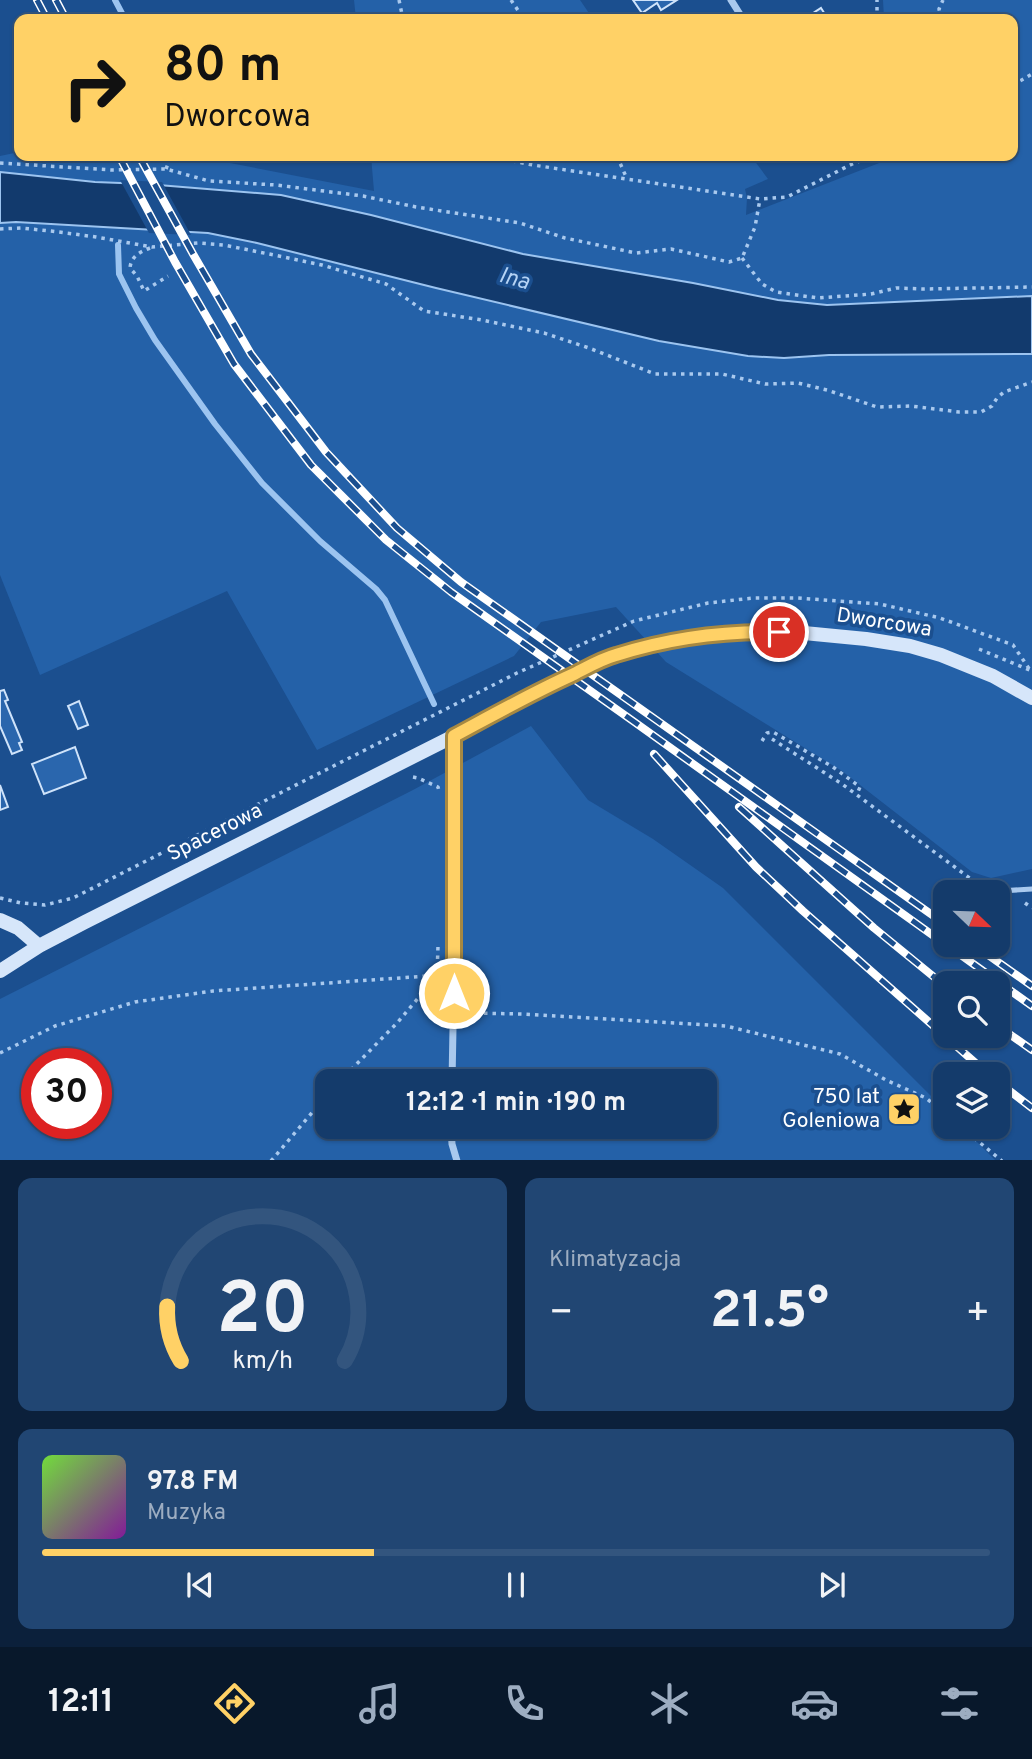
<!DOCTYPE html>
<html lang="pl">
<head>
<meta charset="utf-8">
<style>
  body { margin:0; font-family:Overpass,sans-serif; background:#214673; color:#f1f3f6; height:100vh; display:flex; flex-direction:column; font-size:26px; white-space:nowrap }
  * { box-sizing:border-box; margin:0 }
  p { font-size:23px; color:#9dadc1 }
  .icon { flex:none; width:38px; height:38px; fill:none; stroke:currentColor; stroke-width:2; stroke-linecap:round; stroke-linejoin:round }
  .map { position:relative; height:1160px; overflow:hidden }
  .details { display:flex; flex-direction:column; gap:18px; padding:18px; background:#0b203b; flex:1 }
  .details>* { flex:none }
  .hud { position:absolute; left:14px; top:14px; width:1004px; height:147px; border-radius:14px; box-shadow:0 2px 5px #0004,0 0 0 2px #33557e; background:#ffd166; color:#111; overflow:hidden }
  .needle { width:46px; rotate:113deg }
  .fabs { position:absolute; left:933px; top:880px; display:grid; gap:14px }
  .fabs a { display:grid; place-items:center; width:77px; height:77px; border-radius:14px; background:#143b6b; box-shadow:0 2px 5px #0004,0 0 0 2px #33557e; font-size:35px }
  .speed { position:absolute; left:21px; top:1048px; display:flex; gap:14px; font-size:35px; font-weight:700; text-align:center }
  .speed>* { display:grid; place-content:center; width:91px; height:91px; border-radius:50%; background:#143b6b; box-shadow:0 2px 5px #0004,0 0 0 2px #33557e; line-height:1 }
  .speed .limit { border:10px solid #d22; background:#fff; color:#111 }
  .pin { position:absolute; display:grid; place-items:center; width:60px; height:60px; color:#fff; margin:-30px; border:4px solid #fff; border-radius:50%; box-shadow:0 2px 7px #0007 }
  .me { position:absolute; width:77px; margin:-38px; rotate:0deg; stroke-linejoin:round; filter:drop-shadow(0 0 5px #0008) }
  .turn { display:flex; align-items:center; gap:24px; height:147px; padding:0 35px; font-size:32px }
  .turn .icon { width:91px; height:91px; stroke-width:2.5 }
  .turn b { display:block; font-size:49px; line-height:60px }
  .big { font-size:52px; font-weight:700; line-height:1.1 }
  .details .card { flex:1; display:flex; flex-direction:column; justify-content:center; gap:10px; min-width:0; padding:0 24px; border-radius:14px; background:#214673 }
  .details .dial { align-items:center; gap:0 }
  .dial svg { height:182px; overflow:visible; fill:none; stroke:#33557e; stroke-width:7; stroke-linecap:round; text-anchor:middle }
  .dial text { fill:#f1f3f6; stroke:none }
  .song { display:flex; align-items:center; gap:21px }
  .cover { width:84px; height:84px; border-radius:10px; background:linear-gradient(135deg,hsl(100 70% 55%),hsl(290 70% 35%)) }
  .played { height:7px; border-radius:4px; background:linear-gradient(90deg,#ffd166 35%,#33557e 35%) }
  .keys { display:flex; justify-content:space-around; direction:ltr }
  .heat { display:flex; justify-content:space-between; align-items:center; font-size:38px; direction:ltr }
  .details .tiles { flex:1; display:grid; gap:18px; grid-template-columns:1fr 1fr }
  .card:last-child { grid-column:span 2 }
  .trip { position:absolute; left:315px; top:1069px; width:402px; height:70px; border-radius:14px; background:#143b6b; box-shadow:0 2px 5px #0004,0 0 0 2px #33557e; font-weight:700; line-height:70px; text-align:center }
  .dock { display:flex; height:112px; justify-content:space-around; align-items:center; background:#08182b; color:#9dadc1 }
  .dock .icon { width:49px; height:49px }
  .dock .active { color:#ffd166 }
  .dock b { font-size:32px; color:#f1f3f6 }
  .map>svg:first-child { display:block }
</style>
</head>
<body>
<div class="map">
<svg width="1032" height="1161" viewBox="0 0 1032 1161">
  <rect width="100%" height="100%" fill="#1b4f8f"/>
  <path fill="#2461a8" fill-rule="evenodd" d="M354,0H580L593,19H356Z
    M883,0H1032V869L991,878L972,872L842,771L666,662L616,607L541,622L514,656L317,750L227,591L40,675L0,575V156L19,152V156H170L204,158L374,191L371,156H751L768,179L745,189L747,198L746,215L892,158V156H1013V19H884Z
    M531,726L588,800L653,839L723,888L945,1110V1127H962L995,1160L0,1161V999L413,790ZM37,1064H96V1124H37ZM327,1082H705V1127H327Z"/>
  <path fill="#123a6d" stroke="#9cc4f0" stroke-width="2" d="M0,172L95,182L146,184L281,195L371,215L523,254L693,283L778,300L827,305L1032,296V354L829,355L784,358L748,356L659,341L436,288L257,243L208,233L16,222L0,223Z"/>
  <path fill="#1b4f8f" d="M120,180L162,182L191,235L149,233Z"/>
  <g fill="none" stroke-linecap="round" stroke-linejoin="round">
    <path stroke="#9cc4f0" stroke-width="6" d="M115,0L125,19
      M203,156L204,158
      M118,245L119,274L136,308L155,340L215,424L262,483L320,541L376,589L385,600L434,704"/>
  </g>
  <path fill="#2a66ad" stroke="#cfe3fa" stroke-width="2" d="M633,0H677L661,10L657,3L642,13Z
    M821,8L828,19H804Z
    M4,690L8,700L5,701L22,742L19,743L22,750L12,754L0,726V691Z
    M79,701L88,725L78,729L68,706Z
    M75,747L86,778L44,794L32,764Z
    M0,785L8,807L0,810Z"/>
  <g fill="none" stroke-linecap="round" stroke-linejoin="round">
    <path stroke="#a9c9ee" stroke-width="3.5" stroke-dasharray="3.5 5" stroke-linecap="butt" d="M399,0L403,19
      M511,0L524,19
      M877,19V0
      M941,19L939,9L943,0
      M1013,85L1032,74
      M487,156L533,165L760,199L787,197L852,164L873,156
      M617,156L627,179
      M0,163L112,170L166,169L209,181L276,185L363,196L416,207L520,223L565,238L636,253L671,249L729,262L742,258L755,227L760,199
      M166,169L171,156
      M0,229L21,228L51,231L96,237L152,247L198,243L224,245L274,255L322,265L386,284L424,311L482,320L544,333L589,348L655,374H722L765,384L798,383L827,390L877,407L911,406L959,412H981L992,406L997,398L1004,392L1032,382
      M150,248C139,252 131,257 130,268L137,276L144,291L168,276
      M742,258L762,284L776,292L818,298L871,294L896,288L924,289L1032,287
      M979,649L1032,671
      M772,739L842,784L971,879L990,887
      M762,741L767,733L773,732L833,767L860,787L857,794
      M413,777L418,778L438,787L439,791
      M0,898L21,903L45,905L73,898L517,673L634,621L708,603L753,598H797L880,604L940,618L1013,645L1030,670
      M1025,903L1032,908
      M467,1013L523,1014L726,1026L840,1054L886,1080L926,1098L945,1114
      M0,1053L55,1026L135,1002L213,991L442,975
      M339,1082L397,1023L437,976L438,946
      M961,1127L1002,1161
      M271,1161L327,1095"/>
    <path stroke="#a9c9ee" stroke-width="5" d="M1000,891L1032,889"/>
    <path stroke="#a9c9ee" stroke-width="7" d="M731,0L743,19
      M452,1082L454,974V736
      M451,1127L452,1144L457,1161"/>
    <path stroke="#d6e6fa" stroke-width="14" d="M0,920L18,928L39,946
      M0,971L39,946L85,922L454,736L536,691L613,655L657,643L701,635L754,632L804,633L866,639L910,646L941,655L993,676L1032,698"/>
    <g stroke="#fff" stroke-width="8">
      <path id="rail" d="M37,0L47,19
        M56,0L66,19
        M119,156L175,262L234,364L311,465L386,540L451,592L633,721L945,944
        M139,156L193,254L251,354L326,452L397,528L461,582L945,924
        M654,754L756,867L803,911L988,1074
        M739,807L874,928L945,986
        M947,945L1032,1006
        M974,945L1032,986
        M998,1026L1032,1050
        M998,1082L1032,1108"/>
    </g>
    <use href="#rail" stroke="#1b4f8f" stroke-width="5" stroke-dasharray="16" stroke-linecap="butt"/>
  </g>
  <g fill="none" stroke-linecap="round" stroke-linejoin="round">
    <g stroke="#a68842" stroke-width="18">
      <path id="route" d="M454,993V736C493,715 532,693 572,675C586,668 601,659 616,655C669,638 724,631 779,632"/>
    </g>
    <use href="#route" stroke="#ffd166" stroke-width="12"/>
  </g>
  <defs>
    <g id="sight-square" transform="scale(1.75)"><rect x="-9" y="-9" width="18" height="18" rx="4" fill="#ffd166" stroke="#1b4f8f"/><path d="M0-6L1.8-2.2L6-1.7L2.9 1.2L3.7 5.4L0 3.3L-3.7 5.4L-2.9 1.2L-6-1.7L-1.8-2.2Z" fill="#111"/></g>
  </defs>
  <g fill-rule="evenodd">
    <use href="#sight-square" x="904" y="1109"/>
  </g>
  <g text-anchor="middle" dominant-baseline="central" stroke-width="7" stroke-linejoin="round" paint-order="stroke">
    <g font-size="21" fill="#fff" stroke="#1b4f8f">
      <text transform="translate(884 623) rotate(9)">Dworcowa</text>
      <text transform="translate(215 833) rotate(-27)">Spacerowa</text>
    </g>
    <g font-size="21" fill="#fff" stroke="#1b4f8f" text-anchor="end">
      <text x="880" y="1097">750 lat<tspan x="880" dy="24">Goleniowa</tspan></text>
    </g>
    <g font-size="23" font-style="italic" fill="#b5d3f5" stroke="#1b4f8f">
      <text transform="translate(514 280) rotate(15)">Ina</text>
    </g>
  </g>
</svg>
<div class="fabs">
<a><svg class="needle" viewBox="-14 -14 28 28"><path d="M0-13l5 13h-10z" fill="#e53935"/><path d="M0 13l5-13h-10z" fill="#9dadc1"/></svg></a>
<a><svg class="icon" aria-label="search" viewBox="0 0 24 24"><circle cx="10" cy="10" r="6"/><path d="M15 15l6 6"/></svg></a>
<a><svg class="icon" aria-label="layers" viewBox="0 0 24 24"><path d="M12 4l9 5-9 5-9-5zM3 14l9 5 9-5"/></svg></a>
</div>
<div class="speed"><div class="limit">30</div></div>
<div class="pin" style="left:779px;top:632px;background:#d93025"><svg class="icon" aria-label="arrive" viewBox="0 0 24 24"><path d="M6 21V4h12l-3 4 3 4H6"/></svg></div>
<svg class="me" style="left:454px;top:993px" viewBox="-20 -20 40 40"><circle r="17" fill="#ffd166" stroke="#fff" stroke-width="3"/><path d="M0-11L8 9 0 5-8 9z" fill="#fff"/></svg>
<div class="trip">12:12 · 1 min · 190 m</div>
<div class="hud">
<div class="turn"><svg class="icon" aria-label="right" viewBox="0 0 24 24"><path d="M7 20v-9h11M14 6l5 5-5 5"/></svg><div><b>80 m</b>Dworcowa</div></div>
</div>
</div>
<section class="details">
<div class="tiles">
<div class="card dial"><svg viewBox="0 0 100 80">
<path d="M14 69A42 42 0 1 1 86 69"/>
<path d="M14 69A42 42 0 0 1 8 45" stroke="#ffd166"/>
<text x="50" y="56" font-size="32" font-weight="700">20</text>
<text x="50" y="72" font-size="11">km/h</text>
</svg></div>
<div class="card"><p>Klimatyzacja</p>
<div class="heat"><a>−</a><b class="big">21.5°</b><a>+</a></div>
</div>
<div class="card">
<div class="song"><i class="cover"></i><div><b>97.8 FM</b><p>Muzyka</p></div></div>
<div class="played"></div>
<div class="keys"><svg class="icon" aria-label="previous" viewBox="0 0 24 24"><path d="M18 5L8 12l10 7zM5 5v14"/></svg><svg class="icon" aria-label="pause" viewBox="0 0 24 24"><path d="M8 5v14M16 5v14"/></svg><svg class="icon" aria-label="next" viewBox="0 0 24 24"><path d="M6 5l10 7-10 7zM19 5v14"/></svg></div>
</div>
</div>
</section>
<nav class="dock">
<b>12:11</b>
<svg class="icon active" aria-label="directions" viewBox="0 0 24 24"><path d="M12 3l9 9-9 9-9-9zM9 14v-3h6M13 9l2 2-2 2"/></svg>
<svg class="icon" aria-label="music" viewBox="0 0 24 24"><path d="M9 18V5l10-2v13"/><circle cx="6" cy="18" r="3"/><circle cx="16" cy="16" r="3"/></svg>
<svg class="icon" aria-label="phone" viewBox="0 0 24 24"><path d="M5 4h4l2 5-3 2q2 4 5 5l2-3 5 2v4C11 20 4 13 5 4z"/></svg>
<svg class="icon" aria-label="climate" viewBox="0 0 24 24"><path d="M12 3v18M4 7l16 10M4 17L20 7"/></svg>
<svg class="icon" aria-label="car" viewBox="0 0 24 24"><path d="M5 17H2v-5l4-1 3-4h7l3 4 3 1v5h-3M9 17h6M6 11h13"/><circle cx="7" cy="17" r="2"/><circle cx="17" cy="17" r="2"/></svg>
<svg class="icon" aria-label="filters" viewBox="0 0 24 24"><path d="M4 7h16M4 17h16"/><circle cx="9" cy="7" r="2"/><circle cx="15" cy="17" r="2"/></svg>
</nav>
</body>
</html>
